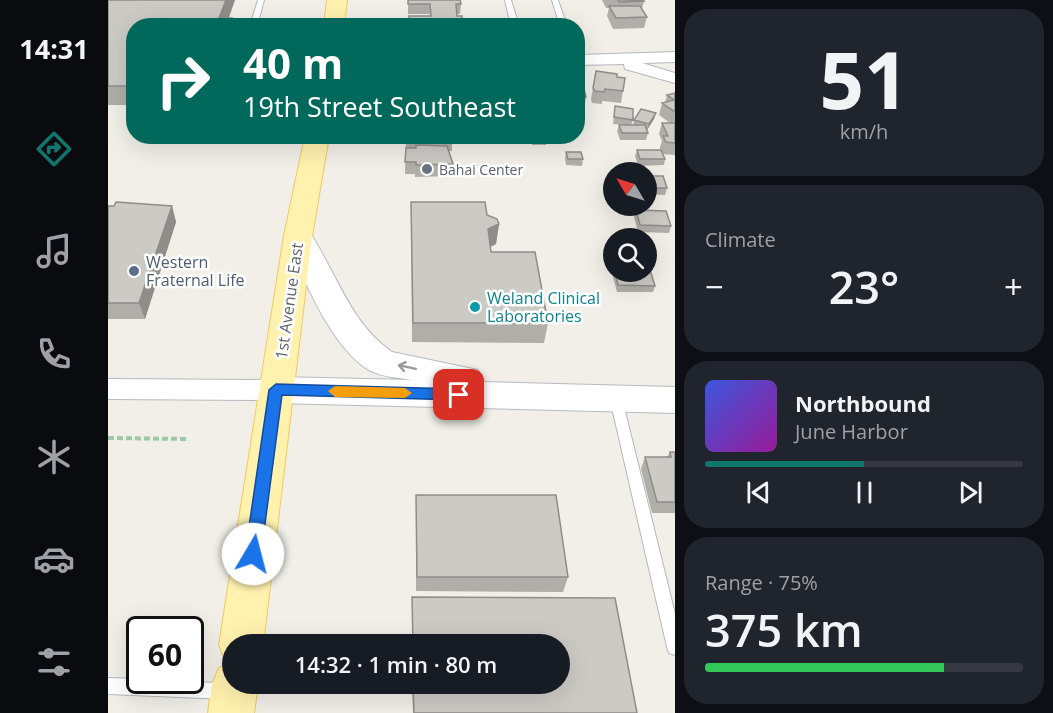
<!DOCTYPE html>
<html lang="en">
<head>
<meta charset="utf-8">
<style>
  body { margin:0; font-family:"Open Sans",sans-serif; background:#20242c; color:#f1f3f6; height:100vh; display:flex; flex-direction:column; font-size:22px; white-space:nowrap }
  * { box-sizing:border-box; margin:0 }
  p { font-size:20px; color:#9ea1a6 }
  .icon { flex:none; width:33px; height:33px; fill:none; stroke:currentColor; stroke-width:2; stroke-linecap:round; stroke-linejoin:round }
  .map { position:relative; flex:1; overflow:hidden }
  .side { display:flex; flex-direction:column; gap:9px; padding:9px; background:#0d0f14; width:378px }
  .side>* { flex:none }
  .top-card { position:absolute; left:18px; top:18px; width:459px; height:126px; border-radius:24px; box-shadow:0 6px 24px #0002; background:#00695c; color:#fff; overflow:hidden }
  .needle { width:39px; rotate:308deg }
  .controls { position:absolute; left:495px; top:162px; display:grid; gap:12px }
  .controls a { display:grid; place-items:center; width:54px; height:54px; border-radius:50%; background:#171b24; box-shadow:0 6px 24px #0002; font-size:30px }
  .speed { position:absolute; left:18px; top:616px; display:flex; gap:12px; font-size:30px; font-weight:700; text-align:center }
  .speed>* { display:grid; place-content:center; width:78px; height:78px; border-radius:50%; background:#171b24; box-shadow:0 6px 24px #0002; line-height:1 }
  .speed .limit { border:3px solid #111; border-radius:9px; background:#fff; color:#111 }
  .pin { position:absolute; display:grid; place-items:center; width:51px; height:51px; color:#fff; margin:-26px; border-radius:12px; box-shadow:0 3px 9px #0006 }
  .me { position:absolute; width:66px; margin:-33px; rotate:8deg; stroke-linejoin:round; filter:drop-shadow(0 0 4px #0008) }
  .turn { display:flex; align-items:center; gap:21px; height:126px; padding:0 18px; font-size:27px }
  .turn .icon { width:78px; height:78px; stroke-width:2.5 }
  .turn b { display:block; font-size:42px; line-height:51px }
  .big { font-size:45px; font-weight:600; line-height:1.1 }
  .side .widget { flex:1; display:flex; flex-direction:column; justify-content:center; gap:9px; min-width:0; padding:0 21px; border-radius:24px; background:#20242c }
  .side .dial { align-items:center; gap:0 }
  .dial b { font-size:78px; line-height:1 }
  .song { display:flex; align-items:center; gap:18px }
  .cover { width:72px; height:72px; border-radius:9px; background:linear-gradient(135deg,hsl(230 70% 55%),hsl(300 70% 35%)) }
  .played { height:6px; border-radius:3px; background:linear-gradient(90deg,#0f766e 50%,#363941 50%) }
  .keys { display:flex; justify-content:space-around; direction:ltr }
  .heat { display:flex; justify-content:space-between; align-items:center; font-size:33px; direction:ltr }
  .charge { height:9px; border-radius:4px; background:linear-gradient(90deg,#34c759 75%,#363941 0) }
  .trip { position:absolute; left:114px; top:634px; width:348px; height:60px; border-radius:30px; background:#171b24; box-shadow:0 6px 24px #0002; font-weight:600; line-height:60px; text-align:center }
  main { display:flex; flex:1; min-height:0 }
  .tabs { display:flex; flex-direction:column; width:108px; justify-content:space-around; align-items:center; background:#090b0e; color:#9ea1a6 }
  .tabs .icon { width:42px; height:42px }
  .tabs .on { color:#0f766e }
  .tabs b { font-size:27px; color:#f1f3f6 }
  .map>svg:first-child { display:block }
</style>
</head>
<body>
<main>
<nav class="tabs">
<b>14:31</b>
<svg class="icon on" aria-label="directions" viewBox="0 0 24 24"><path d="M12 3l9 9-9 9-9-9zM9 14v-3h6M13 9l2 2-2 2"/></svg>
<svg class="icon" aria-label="music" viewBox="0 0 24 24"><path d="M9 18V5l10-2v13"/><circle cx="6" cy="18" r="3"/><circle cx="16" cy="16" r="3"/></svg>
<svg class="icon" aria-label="phone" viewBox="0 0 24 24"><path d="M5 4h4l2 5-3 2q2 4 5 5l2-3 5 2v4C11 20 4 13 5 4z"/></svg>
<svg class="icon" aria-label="climate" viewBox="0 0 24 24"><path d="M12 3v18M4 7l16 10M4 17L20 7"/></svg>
<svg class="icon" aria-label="car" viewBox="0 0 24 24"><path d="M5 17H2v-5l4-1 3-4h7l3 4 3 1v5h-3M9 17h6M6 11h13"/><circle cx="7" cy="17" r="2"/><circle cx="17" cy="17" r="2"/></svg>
<svg class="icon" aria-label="filters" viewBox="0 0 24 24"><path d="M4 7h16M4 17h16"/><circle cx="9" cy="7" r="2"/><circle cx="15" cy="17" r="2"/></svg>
</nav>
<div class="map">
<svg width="567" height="713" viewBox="0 0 567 713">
  <rect width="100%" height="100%" fill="#f1efe8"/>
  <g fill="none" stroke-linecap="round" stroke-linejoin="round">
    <g stroke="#b5b8bc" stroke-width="2">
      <path id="service" d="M150,0H156L149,26H142Z
        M397,0H403L411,26H403Z
        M444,0H450L459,26H452Z
        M508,394L512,396L514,399L567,614V655L561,653L559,647L502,399L504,396Z
        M0,678L32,679V681L119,683L125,685L127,691L125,697L119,699L0,694Z"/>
    </g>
    <g stroke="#b5b8bc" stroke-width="2">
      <path id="minor" d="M567,52V62L534,63L567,73V83L517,69L516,64L470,65V55Z
        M0,379L168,380L177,383L181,390L177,397L168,400L0,399Z"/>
    </g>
    <g stroke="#b6babf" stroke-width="2">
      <path id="secondary" d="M190,227L200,230C228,271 241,322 284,352L370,370L375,379L373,382L567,387V413L168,403L156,399L151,390L156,381L168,377L304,380C291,378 275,377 263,371C223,350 195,275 176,236L180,230Z"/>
    </g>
    <g stroke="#f2c960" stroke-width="2">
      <path id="primary" d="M219,0H239L236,26H216Z
        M197,136H221L204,236L155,645H124V684H150L146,713H100L104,684L111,668L123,663L117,660L111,645L176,236Z"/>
    </g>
    <path stroke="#9cc7a9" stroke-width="4" stroke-dasharray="6 3" stroke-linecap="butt" d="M0,438L79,439"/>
    <use href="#service" fill="#fff" fill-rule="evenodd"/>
    <use href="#minor" fill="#fff" fill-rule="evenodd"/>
    <use href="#secondary" fill="#fff" fill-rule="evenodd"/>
    <use href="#primary" fill="#fff2af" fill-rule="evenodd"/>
  </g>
  <path fill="#afaea9" d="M0,0H127L120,18H124L125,26H26V105H0Z
    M300,0L353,4L352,14H349V16H322V14H300Z
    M494,0H535L536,1L534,9L539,17L536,28L505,29L499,16L501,8H498Z
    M488,71L509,77L515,91L513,103L494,101V104L484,103L483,99Z
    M470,76L478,97L476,109H470Z
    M567,93V155L555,154L557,159L556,165L530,166L527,156L529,150H552V147L554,141L551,134L554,123H562L551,115L554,103H557L559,95Z
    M507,106L525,120L523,125H525L526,120L546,119L539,130L540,133L538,140H512L509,131L511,125H518L505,124Z
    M298,136H344V151H341L345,164L344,176L307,177V174H297Z
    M424,136H439L438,145H424Z
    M458,152L475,159L474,166L458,165L457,158Z
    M538,176L559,188L557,195L538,194Z
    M303,202L379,215L391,224L388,244L382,247L383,252L440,323L436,343L304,342Z
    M0,206H64L68,222L37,319H0Z
    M528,210L563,226L561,233L530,232L526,217Z
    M504,259H506V272H538L547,286L545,292H509L502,266Z
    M562,452H567V513H544L533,469L537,457H559Z
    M308,495L460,577L455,592L308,591Z
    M304,597L507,598L529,713H305L304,684H452V645H304Z"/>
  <path fill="#8f8d8a" d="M118,0H127L118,26L111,18Z
    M548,113L546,119L539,130L541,124Z
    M64,206L68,222L37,319L31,303Z
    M391,224L388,244L378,249L380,229Z"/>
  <path fill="#cccac5" stroke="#8f8d8a" stroke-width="1.5" d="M0,0H118L111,18H124L121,26H26V86H0Z
    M300,0H352L353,4H348L349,16H354L355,26H301V16H323L322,4H300Z
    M510,0H535L536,1L511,2Z
    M501,6H532L539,17L508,18Z
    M488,71L509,74V77L517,78L515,91L497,89L496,92L487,91L485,88Z
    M470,76H473L478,97H470Z
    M567,93V112L554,103L566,100L559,95Z
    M507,106L525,109V120L506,117Z
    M533,109L548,113L541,124L526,120Z
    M554,123H567V143L558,142L555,136H560Z
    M511,125H537L540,133H514Z
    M306,136H344L345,139L307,140Z
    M425,136H439V139H425Z
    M308,145L339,146L345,164L308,165V162H297L298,148H308Z
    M529,150H553L557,159H532Z
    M458,152H473L475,159H460Z
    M538,176H555L559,188H538Z
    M8,202L64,206L31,303H0V206H6Z
    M303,202H377L379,215L389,219L391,224L380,229L383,252H427L440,323H305Z
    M528,210L558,211L563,226L532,225Z
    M538,260H539L547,286L510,285L507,272H538Z
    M562,452H567V502H549L537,457H563Z
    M308,495H448L460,577H309Z
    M304,597L507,598L529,713H306L305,684H452V645H305Z"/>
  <defs><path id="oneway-shaft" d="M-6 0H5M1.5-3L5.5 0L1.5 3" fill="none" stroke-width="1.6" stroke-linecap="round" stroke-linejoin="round" transform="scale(1.5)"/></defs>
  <use stroke="#979a9d" href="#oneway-shaft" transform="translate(299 367) rotate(-168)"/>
  <path fill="#1a73e8" stroke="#114b97" stroke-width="1.5" d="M168,384L351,389L358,395L351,400L174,395L153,554L151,559L145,562L139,559L137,554L161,390Z"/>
  <path fill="#f59e0b" d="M227,386L297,388L304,393L297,398L227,397L220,391Z"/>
  <circle fill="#6b7280" stroke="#fff" stroke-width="2" cx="319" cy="169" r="6"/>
  <circle fill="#5c6f8a" stroke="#fff" stroke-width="2" cx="26" cy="271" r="6"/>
  <circle fill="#0f9aa8" stroke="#fff" stroke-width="2" cx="367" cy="307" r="6"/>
  <g text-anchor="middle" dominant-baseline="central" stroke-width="5" stroke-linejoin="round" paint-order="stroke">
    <g font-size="14" fill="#5b616d" stroke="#fff" text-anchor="start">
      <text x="331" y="169">Bahai Center</text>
    </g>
    <g font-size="16" fill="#4e5e75" stroke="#fff" text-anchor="start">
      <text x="38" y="262">Western<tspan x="38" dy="18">Fraternal Life</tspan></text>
    </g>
    <g font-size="16" fill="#0d838f" stroke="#fff" text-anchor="start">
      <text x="379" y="298">Weland Clinical<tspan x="379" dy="18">Laboratories</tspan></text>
    </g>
    <g font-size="16" fill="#5f6368" stroke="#fff">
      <text transform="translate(181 301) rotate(-82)">1st Avenue East</text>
    </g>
  </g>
</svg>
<div class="controls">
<a><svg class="needle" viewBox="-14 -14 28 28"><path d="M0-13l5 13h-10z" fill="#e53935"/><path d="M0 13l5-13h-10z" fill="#9ea1a6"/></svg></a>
<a><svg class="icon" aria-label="search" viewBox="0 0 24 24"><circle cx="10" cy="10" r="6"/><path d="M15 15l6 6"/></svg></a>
</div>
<div class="speed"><div class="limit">60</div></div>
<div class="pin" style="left:351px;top:395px;background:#d93025"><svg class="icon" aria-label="arrive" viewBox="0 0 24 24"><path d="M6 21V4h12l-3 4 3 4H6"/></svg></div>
<svg class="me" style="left:145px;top:554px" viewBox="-20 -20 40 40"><circle r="19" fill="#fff"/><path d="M0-13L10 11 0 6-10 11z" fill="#1a73e8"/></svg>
<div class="trip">14:32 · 1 min · 80 m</div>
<div class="top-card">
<div class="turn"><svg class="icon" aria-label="right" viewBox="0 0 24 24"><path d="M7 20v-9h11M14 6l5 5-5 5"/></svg><div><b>40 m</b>19th Street Southeast</div></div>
</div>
</div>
<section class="side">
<div class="widget dial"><b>51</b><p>km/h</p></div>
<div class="widget"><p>Climate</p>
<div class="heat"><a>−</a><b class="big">23°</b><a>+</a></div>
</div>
<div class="widget">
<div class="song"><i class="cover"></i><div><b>Northbound</b><p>June Harbor</p></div></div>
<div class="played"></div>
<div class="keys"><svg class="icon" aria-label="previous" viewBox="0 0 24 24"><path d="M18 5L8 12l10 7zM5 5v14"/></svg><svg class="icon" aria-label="pause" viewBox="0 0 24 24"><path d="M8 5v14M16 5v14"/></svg><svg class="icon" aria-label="next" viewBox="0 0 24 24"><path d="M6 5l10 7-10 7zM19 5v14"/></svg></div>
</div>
<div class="widget"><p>Range · 75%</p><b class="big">375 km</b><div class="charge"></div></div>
</section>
</main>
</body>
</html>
